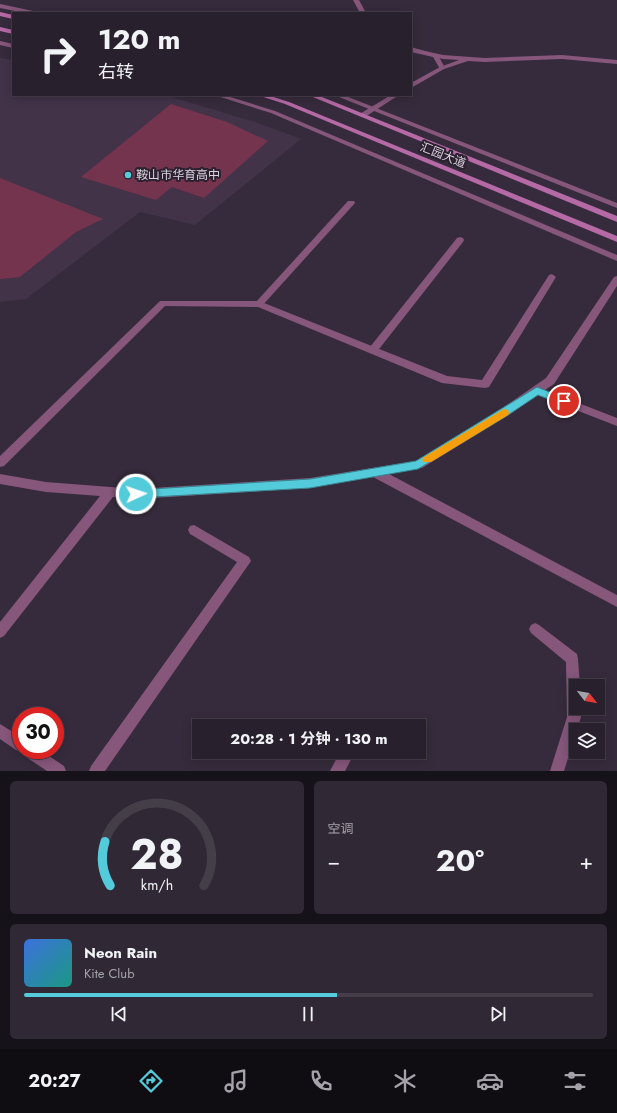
<!DOCTYPE html>
<html lang="zh">
<head>
<meta charset="utf-8">
<style>
  body { margin:0; font-family:Jost,"Noto Sans SC",sans-serif; background:#302835; color:#f1f3f6; height:100vh; display:flex; flex-direction:column; font-size:15px; white-space:nowrap }
  * { box-sizing:border-box; margin:0 }
  p { font-size:13px; color:#a5a3aa }
  .icon { flex:none; width:22px; height:22px; fill:none; stroke:currentColor; stroke-width:2; stroke-linecap:round; stroke-linejoin:round }
  .map { position:relative; height:771px; overflow:hidden }
  .sheet { display:flex; flex-direction:column; gap:10px; padding:10px; background:#161219; flex:1 }
  .sheet>* { flex:none }
  .guide { position:absolute; left:12px; top:12px; width:400px; height:84px; border-radius:0px; box-shadow:0 2px 10px #0003,0 0 0 1px #443e49; background:#28202d; color:#f1f3f6; overflow:hidden }
  .needle { width:26px; rotate:121deg }
  .controls { position:absolute; left:569px; top:679px; display:grid; gap:8px }
  .controls a { display:grid; place-items:center; width:36px; height:36px; border-radius:0px; background:#28202d; box-shadow:0 2px 10px #0003,0 0 0 1px #443e49; font-size:20px }
  .speed { position:absolute; left:12px; top:707px; display:flex; gap:8px; font-size:20px; font-weight:700; text-align:center }
  .speed>* { display:grid; place-content:center; width:52px; height:52px; border-radius:50%; background:#28202d; box-shadow:0 2px 10px #0003,0 0 0 1px #443e49; line-height:1 }
  .speed .limit { border:6px solid #d22; background:#fff; color:#111 }
  .pin { position:absolute; display:grid; place-items:center; width:34px; height:34px; color:#fff; margin:-17px; border:2px solid #fff; border-radius:50%; box-shadow:0 1px 4px #0007 }
  .me { position:absolute; width:44px; margin:-22px; rotate:87deg; stroke-linejoin:round; filter:drop-shadow(0 0 3px #0008) }
  .turn { display:flex; align-items:center; gap:14px; height:84px; padding:0 20px; font-size:18px }
  .turn .icon { width:52px; height:52px; stroke-width:2.5 }
  .turn b { display:block; font-size:28px; line-height:34px }
  .big { font-size:30px; font-weight:700; line-height:1.1 }
  .sheet .card { flex:1; display:flex; flex-direction:column; justify-content:center; gap:6px; min-width:0; padding:0 14px; border-radius:6px; background:#302835 }
  .sheet .dial { align-items:center; gap:0 }
  .dial svg { height:104px; overflow:visible; fill:none; stroke:#443e49; stroke-width:7; stroke-linecap:round; text-anchor:middle }
  .dial text { fill:#f1f3f6; stroke:none }
  .song { display:flex; align-items:center; gap:12px }
  .cover { width:48px; height:48px; border-radius:6px; background:linear-gradient(135deg,hsl(220 70% 55%),hsl(170 70% 35%)) }
  .played { height:4px; border-radius:2px; background:linear-gradient(90deg,#53cbdb 55%,#443e49 55%) }
  .keys { display:flex; justify-content:space-around; direction:ltr }
  .heat { display:flex; justify-content:space-between; align-items:center; font-size:22px; direction:ltr }
  .sheet .tiles { flex:1; display:grid; gap:10px; grid-template-columns:1fr 1fr }
  .card:last-child { grid-column:span 2 }
  .trip { position:absolute; left:192px; top:719px; width:234px; height:40px; border-radius:0px; background:#28202d; box-shadow:0 2px 10px #0003,0 0 0 1px #443e49; font-weight:700; line-height:40px; text-align:center }
  .tabs { display:flex; height:64px; justify-content:space-around; align-items:center; background:#100d12; color:#a5a3aa }
  .tabs .icon { width:28px; height:28px }
  .tabs .active { color:#53cbdb }
  .tabs b { font-size:18px; color:#f1f3f6 }
  .map>svg:first-child { display:block }
</style>
</head>
<body>
<div class="map">
<svg width="617" height="771" viewBox="0 0 617 771">
  <rect width="100%" height="100%" fill="#362b3c"/>
  <path fill="#423349" d="M0,58L13,60V95H165L258,123L301,139L195,225L140,212L26,299L0,302Z"/>
  <path fill="#75344e" d="M171,104L227,122L268,141L204,198L172,187L156,200L81,177Z
    M0,178L103,219L76,232L20,277L0,279Z"/>
  <g fill="none" stroke-linecap="round" stroke-linejoin="round">
    <path fill="#86567b" fill-rule="evenodd" d="M0,4L33,11L36,13H25L0,8Z
      M0,41L13,44V48L0,45Z
      M411,47L438,55L445,68L440,69L433,57L411,51Z
      M214,95H224L275,111L617,255V261L271,113Z
      M334,95H343L617,203V208Z
      M348,201H354L355,203L262,306H256L254,304L256,302Z
      M460,237L463,238L464,240L463,242L376,353H370L368,350L370,347L457,238Z
      M535,623L539,625L577,654L578,659L580,686H576V708H580L581,717L564,771H550L567,717L566,662L531,633L529,629L531,625Z
      M0,724L21,737V750H40L64,766L66,771H47L23,755L22,752L16,750L0,739Z"/>
    <path fill="#86567b" fill-rule="evenodd" d="M353,0H359L366,13H360Z
      M411,48L443,55L485,58L562,55L617,60V64L562,59L485,62L468,61L444,69L411,88V83L440,67L459,60L443,59L411,52Z
      M391,95H399L365,117H362L358,115Z
      M552,274L556,277L489,387L485,388L442,383L258,307L165,306L4,466L0,467V456L160,301H259L447,376L482,380L549,275Z
      M617,276V286L554,384L545,390L617,418V426L537,395L509,415L422,468L389,474L617,595V607L373,477L310,488L136,499L113,497L4,636L0,638V622L100,496L46,492L0,484V474L46,482L136,489L310,478L416,461L501,409L546,378L614,277Z
      M194,525L249,557L251,561L105,771H89L91,766L237,562L190,534L188,530L190,526Z
      M340,752H355L345,771H330Z"/>
    <path fill="#b569a5" fill-rule="evenodd" d="M0,12L13,15V19L0,16Z
      M0,27L13,30V34L0,31Z
      M257,95H267L289,102L617,236V242L285,104Z
      M308,95H317L617,216V222Z"/>
  </g>
  <path fill="#53cbdb" stroke="#36848e" d="M537,387L567,399L568,401L564,405L538,395L508,415L418,469L310,488L136,498L133,497L131,494L133,491L136,490L310,479L416,461Z"/>
  <path fill="#f59e0b" d="M504,409L508,410L509,413L508,415L431,462H424L422,460L424,457Z"/>
  <circle fill="#53cbdb" stroke="#2c2131" stroke-width="1.5" cx="128" cy="175" r="4"/>
  <g text-anchor="middle" dominant-baseline="central" stroke-width="4" stroke-linejoin="round" paint-order="stroke">
    <g font-size="12" fill="#dbd4de" stroke="#2c2131">
      <text transform="translate(443 155) rotate(22)">汇园大道</text>
    </g>
    <g font-size="12" fill="#dbd4de" stroke="#2c2131" text-anchor="start">
      <text x="136" y="175">鞍山市华育高中</text>
    </g>
  </g>
</svg>
<div class="controls">
<a><svg class="needle" viewBox="-14 -14 28 28"><path d="M0-13l5 13h-10z" fill="#e53935"/><path d="M0 13l5-13h-10z" fill="#a5a3aa"/></svg></a>
<a><svg class="icon" aria-label="layers" viewBox="0 0 24 24"><path d="M12 4l9 5-9 5-9-5zM3 14l9 5 9-5"/></svg></a>
</div>
<div class="speed"><div class="limit">30</div></div>
<div class="pin" style="left:564px;top:401px;background:#d93025"><svg class="icon" aria-label="arrive" viewBox="0 0 24 24"><path d="M6 21V4h12l-3 4 3 4H6"/></svg></div>
<svg class="me" style="left:136px;top:494px" viewBox="-20 -20 40 40"><circle r="17" fill="#53cbdb" stroke="#fff" stroke-width="3"/><path d="M0-11L8 9 0 5-8 9z" fill="#fff"/></svg>
<div class="trip">20:28 · 1 分钟 · 130 m</div>
<div class="guide">
<div class="turn"><svg class="icon" aria-label="right" viewBox="0 0 24 24"><path d="M7 20v-9h11M14 6l5 5-5 5"/></svg><div><b>120 m</b>右转</div></div>
</div>
</div>
<section class="sheet">
<div class="tiles">
<div class="card dial"><svg viewBox="0 0 100 80">
<path d="M14 69A42 42 0 1 1 86 69"/>
<path d="M14 69A42 42 0 0 1 10 35" stroke="#53cbdb"/>
<text x="50" y="56" font-size="32" font-weight="700">28</text>
<text x="50" y="72" font-size="11">km/h</text>
</svg></div>
<div class="card"><p>空调</p>
<div class="heat"><a>−</a><b class="big">20°</b><a>+</a></div>
</div>
<div class="card">
<div class="song"><i class="cover"></i><div><b>Neon Rain</b><p>Kite Club</p></div></div>
<div class="played"></div>
<div class="keys"><svg class="icon" aria-label="previous" viewBox="0 0 24 24"><path d="M18 5L8 12l10 7zM5 5v14"/></svg><svg class="icon" aria-label="pause" viewBox="0 0 24 24"><path d="M8 5v14M16 5v14"/></svg><svg class="icon" aria-label="next" viewBox="0 0 24 24"><path d="M6 5l10 7-10 7zM19 5v14"/></svg></div>
</div>
</div>
</section>
<nav class="tabs">
<b>20:27</b>
<svg class="icon active" aria-label="directions" viewBox="0 0 24 24"><path d="M12 3l9 9-9 9-9-9zM9 14v-3h6M13 9l2 2-2 2"/></svg>
<svg class="icon" aria-label="music" viewBox="0 0 24 24"><path d="M9 18V5l10-2v13"/><circle cx="6" cy="18" r="3"/><circle cx="16" cy="16" r="3"/></svg>
<svg class="icon" aria-label="phone" viewBox="0 0 24 24"><path d="M5 4h4l2 5-3 2q2 4 5 5l2-3 5 2v4C11 20 4 13 5 4z"/></svg>
<svg class="icon" aria-label="climate" viewBox="0 0 24 24"><path d="M12 3v18M4 7l16 10M4 17L20 7"/></svg>
<svg class="icon" aria-label="car" viewBox="0 0 24 24"><path d="M5 17H2v-5l4-1 3-4h7l3 4 3 1v5h-3M9 17h6M6 11h13"/><circle cx="7" cy="17" r="2"/><circle cx="17" cy="17" r="2"/></svg>
<svg class="icon" aria-label="filters" viewBox="0 0 24 24"><path d="M4 7h16M4 17h16"/><circle cx="9" cy="7" r="2"/><circle cx="15" cy="17" r="2"/></svg>
</nav>
</body>
</html>
